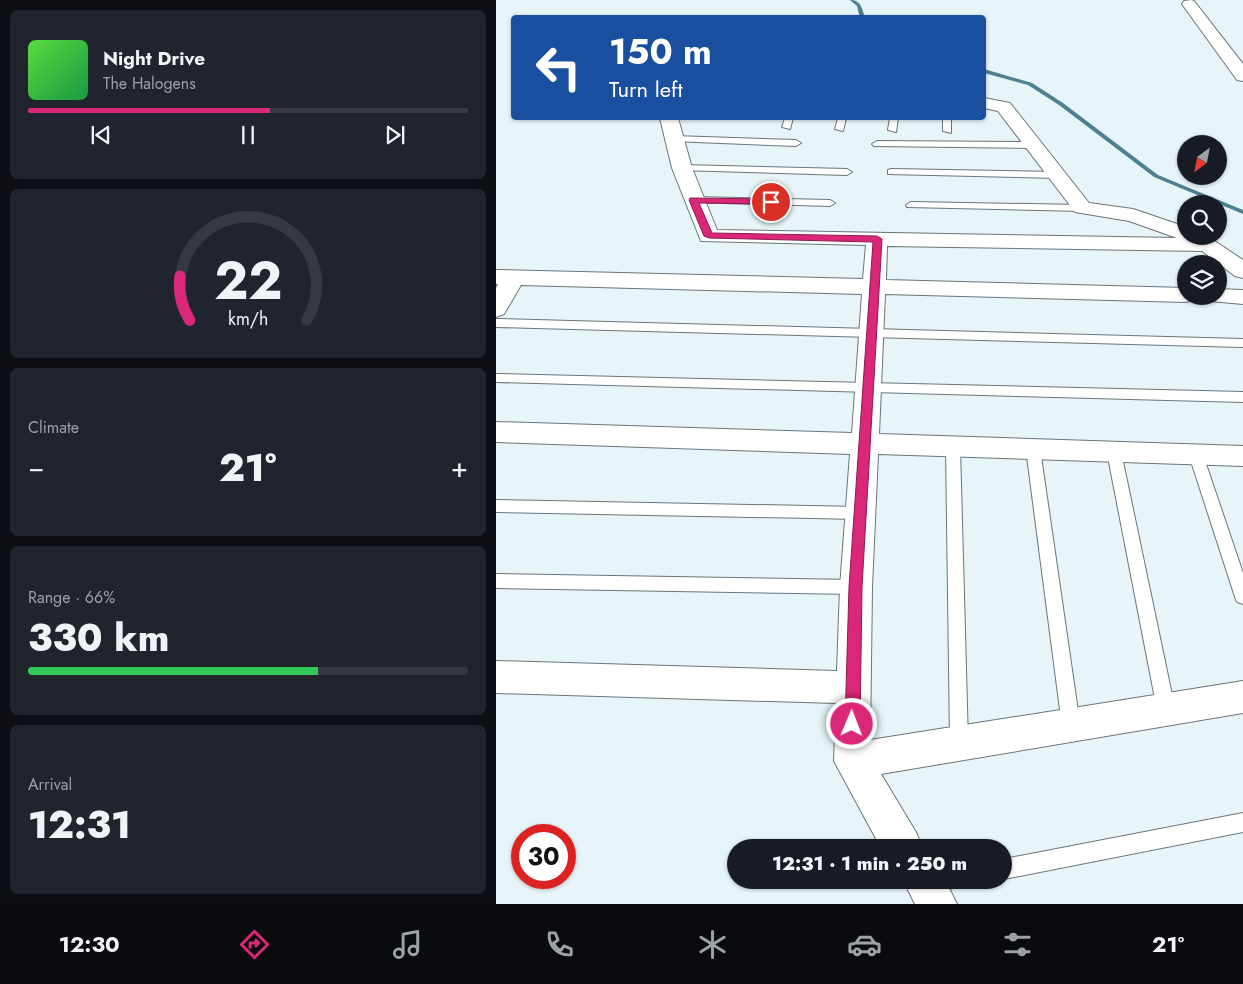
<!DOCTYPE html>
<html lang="en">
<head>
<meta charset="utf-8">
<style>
  body { margin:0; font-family:Jost,sans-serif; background:#20242c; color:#f1f3f6; height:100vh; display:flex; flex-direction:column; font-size:19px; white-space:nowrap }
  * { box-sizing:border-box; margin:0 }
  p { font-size:16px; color:#9ea1a6 }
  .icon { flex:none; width:28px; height:28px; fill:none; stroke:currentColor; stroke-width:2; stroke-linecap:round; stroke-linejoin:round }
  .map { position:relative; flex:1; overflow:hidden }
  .sheet { display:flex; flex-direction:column; gap:10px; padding:10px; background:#0d0f14; width:496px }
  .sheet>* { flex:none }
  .banner { position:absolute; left:15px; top:15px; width:475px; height:105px; border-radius:5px; box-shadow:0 1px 4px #0004; background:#1a4fa0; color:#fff; overflow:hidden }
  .needle { width:32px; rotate:212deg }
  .tools { position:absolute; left:681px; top:135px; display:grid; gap:10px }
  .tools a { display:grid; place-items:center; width:50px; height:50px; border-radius:50%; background:#171b24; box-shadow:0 1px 4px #0004; font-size:25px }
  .speed { position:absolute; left:15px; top:824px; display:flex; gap:10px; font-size:25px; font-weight:700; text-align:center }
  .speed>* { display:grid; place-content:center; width:65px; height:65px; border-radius:50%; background:#171b24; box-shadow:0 1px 4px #0004; line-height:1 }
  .speed .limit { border:8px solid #d22; background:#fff; color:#111 }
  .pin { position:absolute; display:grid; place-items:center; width:42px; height:42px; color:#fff; margin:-21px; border:2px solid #fff; border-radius:50%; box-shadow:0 1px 5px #0007 }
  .me { position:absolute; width:55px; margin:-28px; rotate:1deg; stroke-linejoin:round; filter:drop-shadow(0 0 4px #0008) }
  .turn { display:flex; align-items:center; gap:18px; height:105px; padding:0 15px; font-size:22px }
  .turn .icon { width:65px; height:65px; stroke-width:2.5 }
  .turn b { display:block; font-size:35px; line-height:42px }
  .big { font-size:38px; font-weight:800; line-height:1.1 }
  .sheet .card { flex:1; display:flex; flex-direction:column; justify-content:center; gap:8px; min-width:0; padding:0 18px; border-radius:8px; background:#20242c }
  .sheet .dial { align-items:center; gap:0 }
  .dial svg { height:130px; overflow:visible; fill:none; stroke:#363941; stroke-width:7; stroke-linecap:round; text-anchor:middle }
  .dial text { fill:#f1f3f6; stroke:none }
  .song { display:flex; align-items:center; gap:15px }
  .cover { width:60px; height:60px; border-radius:8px; background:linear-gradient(135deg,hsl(110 70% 55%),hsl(140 70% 35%)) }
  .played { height:5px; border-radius:2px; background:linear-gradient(90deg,#db2777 55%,#363941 55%) }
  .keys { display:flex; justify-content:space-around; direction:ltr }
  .heat { display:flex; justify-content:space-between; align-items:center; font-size:28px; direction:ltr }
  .charge { height:8px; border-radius:4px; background:linear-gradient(90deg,#34c759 66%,#363941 0) }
  .trip { position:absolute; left:231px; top:839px; width:285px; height:50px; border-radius:25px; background:#171b24; box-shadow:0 1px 4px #0004; font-weight:800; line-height:50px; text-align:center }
  .tab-bar { display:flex; height:80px; justify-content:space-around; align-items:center; background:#090b0e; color:#9ea1a6 }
  .tab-bar .icon { width:35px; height:35px }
  .tab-bar .selected { color:#db2777 }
  .tab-bar b { font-size:22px; color:#f1f3f6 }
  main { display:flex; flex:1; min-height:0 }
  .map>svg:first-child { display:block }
</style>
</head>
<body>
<main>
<section class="sheet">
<div class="card">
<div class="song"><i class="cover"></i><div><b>Night Drive</b><p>The Halogens</p></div></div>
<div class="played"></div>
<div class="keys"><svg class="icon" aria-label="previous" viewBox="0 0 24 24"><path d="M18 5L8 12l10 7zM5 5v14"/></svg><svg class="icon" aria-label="pause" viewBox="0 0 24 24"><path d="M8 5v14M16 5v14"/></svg><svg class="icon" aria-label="next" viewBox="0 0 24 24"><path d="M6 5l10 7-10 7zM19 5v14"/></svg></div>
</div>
<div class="card dial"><svg viewBox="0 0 100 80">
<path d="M14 69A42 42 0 1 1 86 69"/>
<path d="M14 69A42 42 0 0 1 8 42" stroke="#db2777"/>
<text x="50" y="56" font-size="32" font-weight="700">22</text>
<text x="50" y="72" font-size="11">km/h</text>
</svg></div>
<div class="card"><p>Climate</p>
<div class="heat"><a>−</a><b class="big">21°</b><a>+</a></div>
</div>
<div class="card"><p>Range · 66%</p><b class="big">330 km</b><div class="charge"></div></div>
<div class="card"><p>Arrival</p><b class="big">12:31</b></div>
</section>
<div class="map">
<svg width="747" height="904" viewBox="0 0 747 904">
  <rect width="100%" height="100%" fill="#e7f5f8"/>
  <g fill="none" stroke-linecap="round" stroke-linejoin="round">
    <path fill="#4c818e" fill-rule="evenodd" d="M354,0C365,0 366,8 369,18H364L361,6Z
      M488,69L536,83L567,103L662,175L747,210V214L658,177L563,105L532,85L488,73Z"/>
    <g stroke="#697579" stroke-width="2">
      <path id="service" d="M289,118H297L294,129L286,127Z
        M342,118H350L347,131L339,129Z
        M394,118H402L400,132L392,130Z
        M447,118H455V133L447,131Z
        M178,136L300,140L305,143L300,146L175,141V137Z
        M381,141L537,142L542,145L537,148L378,146L376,144Z
        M186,165L351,169L356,172L351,175L183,170V166Z
        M395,169L561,172L566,175L561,178L392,174V170Z
        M197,197L334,200L339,203L334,206L193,202L192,200Z
        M415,202L586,205L591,208L586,211L411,207L410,205Z
        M0,319L747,339V347L0,327Z
        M0,374L747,392V402L0,382Z
        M457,442L464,447L472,743L469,749L463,752L457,749L454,743L450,447Z
        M537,444L544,449L584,725L581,731L575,734L569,731L566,725L530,449Z
        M618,447L625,452L679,709L676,715L670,717L664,715L661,709L611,452Z
        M700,450L705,451L707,455L747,573V604L741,602L739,597L693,455L695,451Z
        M0,500L364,507L369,509L371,513L369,517L364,519L0,512Z
        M0,574L360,580L366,582L368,587L366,592L360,594L0,588Z
        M747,813V832L508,879V859Z
        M425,880H464L461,887L433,894L426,891L423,884Z"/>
    </g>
    <g stroke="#697579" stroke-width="2">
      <path id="minor" d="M695,0L698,1L747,64V81L741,80L686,4L688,1Z
        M488,98L514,103L593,203L637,209L690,227V236H711L747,260V278L739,276L706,251L391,246L390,280L690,288V296H701L698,300L690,302L389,294L383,434L747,446V466L382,454L376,587L374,740L747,681V713L385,774L421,834L426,848H385L338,761L340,703L0,693V661L341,671L344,587L354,454L0,442V422L356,433L366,294L25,285L8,314L0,317V288L2,284H0V270L367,279L370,245L205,241L176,168L164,118H182L196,168L221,230L681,238L633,221L579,212L502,111L488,108Z
        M722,289L747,290V304L714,301L711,296H722Z
        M407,880H449L461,904H419Z"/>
    </g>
    <use href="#service" fill="#fff" fill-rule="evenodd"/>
    <use href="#minor" fill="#fff" fill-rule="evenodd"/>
  </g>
  <path fill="#db2777" stroke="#8e194d" d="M194,198L275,199L279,202L275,204L203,203L216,233L381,236L386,239L366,587L364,724L362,729L356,731L351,729L349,724L353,587L377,242L213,238L208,236L193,200Z"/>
</svg>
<div class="tools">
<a><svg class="needle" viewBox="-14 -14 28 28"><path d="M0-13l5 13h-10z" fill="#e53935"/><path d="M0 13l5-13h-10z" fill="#9ea1a6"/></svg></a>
<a><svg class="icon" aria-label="search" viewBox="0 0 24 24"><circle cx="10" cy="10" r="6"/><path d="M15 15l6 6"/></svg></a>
<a><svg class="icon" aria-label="layers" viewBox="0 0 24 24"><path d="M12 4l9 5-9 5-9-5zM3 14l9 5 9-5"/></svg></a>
</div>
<div class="speed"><div class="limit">30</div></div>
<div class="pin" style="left:275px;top:202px;background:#d93025"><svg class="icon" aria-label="arrive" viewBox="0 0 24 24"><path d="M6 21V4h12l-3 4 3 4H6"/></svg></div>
<svg class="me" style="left:356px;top:724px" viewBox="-20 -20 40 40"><circle r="17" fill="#db2777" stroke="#fff" stroke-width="3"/><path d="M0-11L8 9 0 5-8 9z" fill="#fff"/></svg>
<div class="trip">12:31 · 1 min · 250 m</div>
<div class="banner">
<div class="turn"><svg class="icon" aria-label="left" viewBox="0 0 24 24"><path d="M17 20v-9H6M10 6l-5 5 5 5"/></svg><div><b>150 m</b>Turn left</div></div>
</div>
</div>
</main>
<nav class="tab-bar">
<b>12:30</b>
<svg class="icon selected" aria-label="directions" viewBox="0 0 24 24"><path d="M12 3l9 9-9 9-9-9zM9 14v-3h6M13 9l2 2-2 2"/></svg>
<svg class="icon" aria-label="music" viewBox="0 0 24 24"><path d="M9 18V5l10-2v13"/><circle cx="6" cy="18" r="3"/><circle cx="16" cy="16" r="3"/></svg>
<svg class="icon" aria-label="phone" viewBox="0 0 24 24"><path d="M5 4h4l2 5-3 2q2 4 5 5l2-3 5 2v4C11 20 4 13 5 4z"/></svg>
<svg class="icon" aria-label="climate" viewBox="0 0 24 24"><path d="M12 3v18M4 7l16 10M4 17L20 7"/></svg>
<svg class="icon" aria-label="car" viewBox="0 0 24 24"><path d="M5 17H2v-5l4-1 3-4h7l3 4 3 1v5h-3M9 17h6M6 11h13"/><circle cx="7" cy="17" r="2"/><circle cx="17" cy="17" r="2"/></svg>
<svg class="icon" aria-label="filters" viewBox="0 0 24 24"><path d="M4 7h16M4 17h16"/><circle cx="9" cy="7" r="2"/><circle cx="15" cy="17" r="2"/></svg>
<b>21°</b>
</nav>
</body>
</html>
